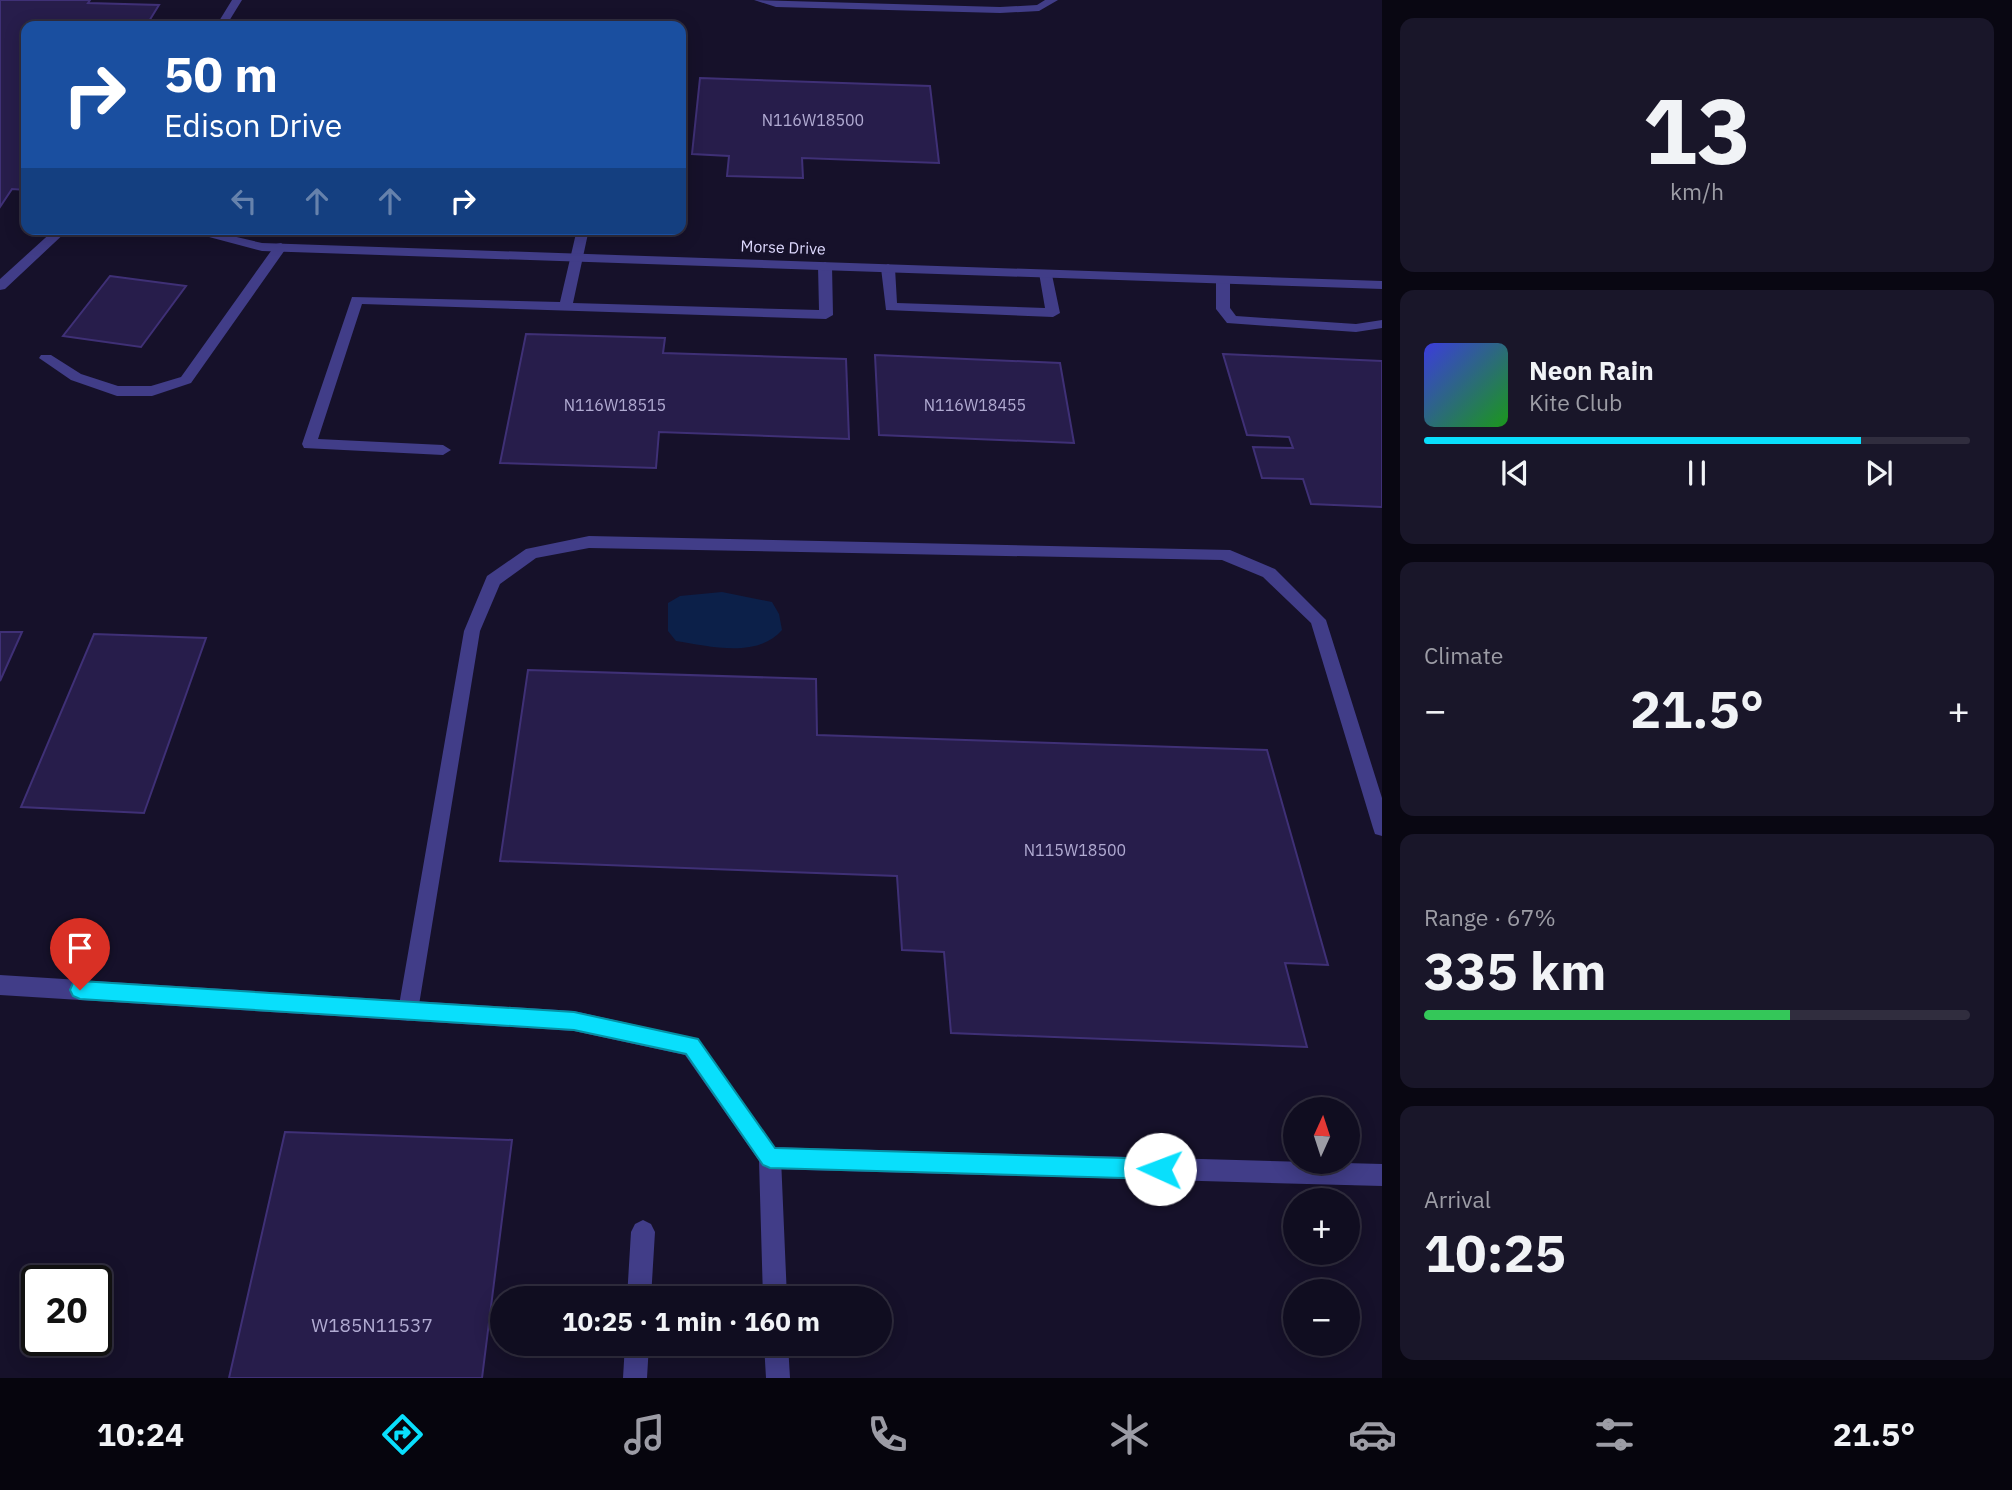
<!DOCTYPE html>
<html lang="en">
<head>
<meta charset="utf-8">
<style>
  body { margin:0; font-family:"IBM Plex Sans",sans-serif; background:#191629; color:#f1f3f6; height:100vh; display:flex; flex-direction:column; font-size:26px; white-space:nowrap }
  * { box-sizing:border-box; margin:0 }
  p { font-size:23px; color:#9c9ca5 }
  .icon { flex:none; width:38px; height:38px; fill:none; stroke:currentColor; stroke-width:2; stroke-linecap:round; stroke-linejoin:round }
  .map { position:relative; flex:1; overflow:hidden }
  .sheet { display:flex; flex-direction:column; gap:18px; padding:18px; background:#090712; width:630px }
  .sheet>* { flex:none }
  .guide { position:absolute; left:21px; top:21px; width:665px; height:214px; border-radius:14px; box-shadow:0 4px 18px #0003,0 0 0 2px #302d3e; background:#1a4fa0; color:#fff; overflow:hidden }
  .needle { width:46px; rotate:3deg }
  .tools { position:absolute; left:1283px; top:1097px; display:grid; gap:14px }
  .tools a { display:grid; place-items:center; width:77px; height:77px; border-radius:50%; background:#100d20; box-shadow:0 4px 18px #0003,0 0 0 2px #302d3e; font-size:35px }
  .speed { position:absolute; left:21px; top:1265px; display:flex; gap:14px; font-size:35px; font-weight:700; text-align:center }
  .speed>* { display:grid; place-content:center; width:91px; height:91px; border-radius:50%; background:#100d20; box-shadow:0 4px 18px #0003,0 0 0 2px #302d3e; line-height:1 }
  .speed .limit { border:4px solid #111; border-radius:10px; background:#fff; color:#111 }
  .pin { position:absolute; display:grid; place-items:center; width:60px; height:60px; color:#fff; margin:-72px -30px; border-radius:50% 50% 50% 0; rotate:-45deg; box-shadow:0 0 7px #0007 }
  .pin .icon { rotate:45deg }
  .me { position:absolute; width:77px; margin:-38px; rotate:272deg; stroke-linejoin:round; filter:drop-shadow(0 0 5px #0008) }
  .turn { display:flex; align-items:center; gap:24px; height:147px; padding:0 28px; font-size:32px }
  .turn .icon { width:91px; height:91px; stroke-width:2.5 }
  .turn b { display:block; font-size:49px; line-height:60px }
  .lanes { display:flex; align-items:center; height:66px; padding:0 28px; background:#0003; justify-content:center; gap:35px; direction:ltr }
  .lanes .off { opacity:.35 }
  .big { font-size:52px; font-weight:700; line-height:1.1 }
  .sheet .tile { flex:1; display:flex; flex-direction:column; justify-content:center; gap:10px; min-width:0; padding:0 24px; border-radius:14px; background:#191629 }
  .sheet .dial { align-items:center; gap:0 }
  .dial b { font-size:91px; line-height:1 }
  .song { display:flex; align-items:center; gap:21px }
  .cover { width:84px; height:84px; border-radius:10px; background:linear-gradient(135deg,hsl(240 70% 55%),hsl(120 70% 35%)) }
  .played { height:7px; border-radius:4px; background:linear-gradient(90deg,#09dffc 80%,#302d3e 80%) }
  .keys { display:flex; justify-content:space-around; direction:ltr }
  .heat { display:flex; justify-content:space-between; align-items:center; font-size:38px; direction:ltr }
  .charge { height:10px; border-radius:5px; background:linear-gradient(90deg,#34c759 67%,#302d3e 0) }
  .trip { position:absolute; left:490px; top:1286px; width:402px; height:70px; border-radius:35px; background:#100d20; box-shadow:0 4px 18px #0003,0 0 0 2px #302d3e; font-weight:700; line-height:70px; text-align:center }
  .dock { display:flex; height:112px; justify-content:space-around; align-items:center; background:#06050d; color:#9c9ca5 }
  .dock .icon { width:49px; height:49px }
  .dock .current { color:#09dffc }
  .dock b { font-size:32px; color:#f1f3f6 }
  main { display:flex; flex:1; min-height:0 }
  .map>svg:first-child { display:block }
</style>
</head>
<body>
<main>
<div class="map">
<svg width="1382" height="1378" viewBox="0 0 1382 1378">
  <rect width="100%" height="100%" fill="#16112a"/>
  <path fill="#0c2049" d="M722,592L772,602L779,614L782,630C757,659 709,646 676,641L668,631V603L680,596Z"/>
  <path fill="#271d4b" stroke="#3f3076" stroke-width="2" d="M0,0H90L88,3L159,5L146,26H26V190L12,189L0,207Z
    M700,78L930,86L939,163L802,158L803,178L727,176L729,156L692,154Z
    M110,276L186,286L141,347L63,336Z
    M526,334L665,338L663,353L846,359L849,439L659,432L656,468L500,463Z
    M1223,354L1382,361V507L1311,504L1303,479L1262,478L1253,447L1293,448L1289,437L1247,435Z
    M875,355L1060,363L1074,443L879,435Z
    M0,632H22L0,681Z
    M94,634L206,638L144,813L21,807Z
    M528,670L816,679L817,735L1267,750L1328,965L1285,963L1307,1047L951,1033L944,952L902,950L897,876L500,861Z
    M285,1132L512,1140L482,1378H229Z"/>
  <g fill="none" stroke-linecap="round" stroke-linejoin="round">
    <path fill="#413d88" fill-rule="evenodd" d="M754,0L1000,7L1037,5L1045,0H1058L1039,11L1000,13L776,7Z
      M55,229H69L5,289L0,290V279Z
      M577,229H589L573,303L819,310L818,266L825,262L832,266L833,315L826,319L362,304L318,439L443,445L451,450L443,455L304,448L302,444L352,297L560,302Z
      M281,243L287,247L191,383L152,396H117L71,380L39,358L41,355H51L81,374L118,386H151L181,377L276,244Z
      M888,264L895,268L897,303L1045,308L1039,273L1041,270H1051L1060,313L1053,317L886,310L881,268Z
      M1223,276L1230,280V308L1236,316L1356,324L1382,320V328L1356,332L1227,323L1216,309V280Z
      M589,536L1230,550L1275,569L1326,620L1382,798V836L1375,834L1373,828L1311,623L1263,577L1222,560L589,548L536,558L500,584L480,631L418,1011L415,1018L408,1021L401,1018L398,1011L464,631L487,576L526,549Z
      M770,1147L1382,1164V1186L770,1169L762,1166L759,1158L762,1150Z
      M643,1220L651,1224L655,1232L651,1298H627L631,1232L635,1224Z
      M625,1344H649L647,1378H623Z"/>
    <path fill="#413d88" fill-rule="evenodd" d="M232,0H242L226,26H216Z
      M179,229H202L262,243L1382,281V289L262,251Z
      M0,975L574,1011L698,1039L781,1158L787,1298H763L759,1161L685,1055L574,1031L0,995Z
      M764,1344H788L790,1378H766Z"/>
  </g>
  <path fill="#09dffc" stroke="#0691a4" stroke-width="2" d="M80,981L574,1012L698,1039L775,1148L1160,1159L1167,1162L1170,1169L1167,1176L1160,1179L770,1168L763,1165L686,1054L574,1030L80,999L73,996L70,990L73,983Z"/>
  <g text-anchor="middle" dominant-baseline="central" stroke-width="7" stroke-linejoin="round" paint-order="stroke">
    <g font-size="16" fill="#b1abd2">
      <text x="813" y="120">N116W18500</text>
      <text x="615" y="405">N116W18515</text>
      <text x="975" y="405">N116W18455</text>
      <text x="1075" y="850">N115W18500</text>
    </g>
    <g font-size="16" fill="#dfdaff" stroke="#16112a">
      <text transform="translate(783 247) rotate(2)">Morse Drive</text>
    </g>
    <g font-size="19" fill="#b1abd2">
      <text x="372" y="1325">W185N11537</text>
    </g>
  </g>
</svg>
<div class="tools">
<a><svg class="needle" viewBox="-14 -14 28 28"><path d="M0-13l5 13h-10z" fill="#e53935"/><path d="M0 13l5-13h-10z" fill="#9c9ca5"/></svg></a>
<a>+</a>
<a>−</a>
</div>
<div class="speed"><div class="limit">20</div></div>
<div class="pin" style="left:80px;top:990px;background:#d93025"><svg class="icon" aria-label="arrive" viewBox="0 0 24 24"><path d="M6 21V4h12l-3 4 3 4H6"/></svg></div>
<svg class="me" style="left:1160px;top:1169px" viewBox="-20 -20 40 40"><circle r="19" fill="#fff"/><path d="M0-13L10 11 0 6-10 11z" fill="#09dffc"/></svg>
<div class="trip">10:25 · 1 min · 160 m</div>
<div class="guide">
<div class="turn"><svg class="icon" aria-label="right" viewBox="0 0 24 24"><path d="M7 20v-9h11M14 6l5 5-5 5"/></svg><div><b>50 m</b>Edison Drive</div></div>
<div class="lanes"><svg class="icon off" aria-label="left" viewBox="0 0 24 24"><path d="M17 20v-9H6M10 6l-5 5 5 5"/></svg><svg class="icon off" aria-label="ahead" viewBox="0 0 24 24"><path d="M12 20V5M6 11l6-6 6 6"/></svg><svg class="icon off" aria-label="ahead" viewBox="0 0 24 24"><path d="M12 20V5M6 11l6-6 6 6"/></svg><svg class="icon" aria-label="right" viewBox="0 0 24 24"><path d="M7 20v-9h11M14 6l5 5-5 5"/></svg></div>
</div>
</div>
<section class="sheet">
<div class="tile dial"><b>13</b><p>km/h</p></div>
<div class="tile">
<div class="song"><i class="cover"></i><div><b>Neon Rain</b><p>Kite Club</p></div></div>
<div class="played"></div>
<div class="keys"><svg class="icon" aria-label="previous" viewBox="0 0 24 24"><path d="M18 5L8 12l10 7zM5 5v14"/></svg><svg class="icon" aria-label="pause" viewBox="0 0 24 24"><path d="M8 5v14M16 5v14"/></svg><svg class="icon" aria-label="next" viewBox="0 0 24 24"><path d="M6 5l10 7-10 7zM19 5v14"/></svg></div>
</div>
<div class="tile"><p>Climate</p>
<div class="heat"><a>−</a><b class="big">21.5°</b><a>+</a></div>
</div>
<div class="tile"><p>Range · 67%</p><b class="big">335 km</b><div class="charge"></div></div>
<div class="tile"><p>Arrival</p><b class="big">10:25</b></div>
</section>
</main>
<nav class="dock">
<b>10:24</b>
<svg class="icon current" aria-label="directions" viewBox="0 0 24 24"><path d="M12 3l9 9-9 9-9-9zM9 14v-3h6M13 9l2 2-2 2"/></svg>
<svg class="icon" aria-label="music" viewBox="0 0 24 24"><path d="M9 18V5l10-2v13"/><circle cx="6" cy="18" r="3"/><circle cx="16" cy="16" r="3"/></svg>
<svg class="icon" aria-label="phone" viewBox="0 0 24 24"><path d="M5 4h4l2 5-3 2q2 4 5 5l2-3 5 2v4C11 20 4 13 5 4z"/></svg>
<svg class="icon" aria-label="climate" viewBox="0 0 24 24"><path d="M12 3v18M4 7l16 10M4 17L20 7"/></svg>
<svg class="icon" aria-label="car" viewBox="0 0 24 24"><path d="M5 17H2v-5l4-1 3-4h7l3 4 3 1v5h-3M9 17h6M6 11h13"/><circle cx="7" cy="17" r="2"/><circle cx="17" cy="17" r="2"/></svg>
<svg class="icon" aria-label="filters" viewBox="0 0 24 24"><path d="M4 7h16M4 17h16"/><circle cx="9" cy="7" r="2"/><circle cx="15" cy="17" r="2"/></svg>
<b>21.5°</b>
</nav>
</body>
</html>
